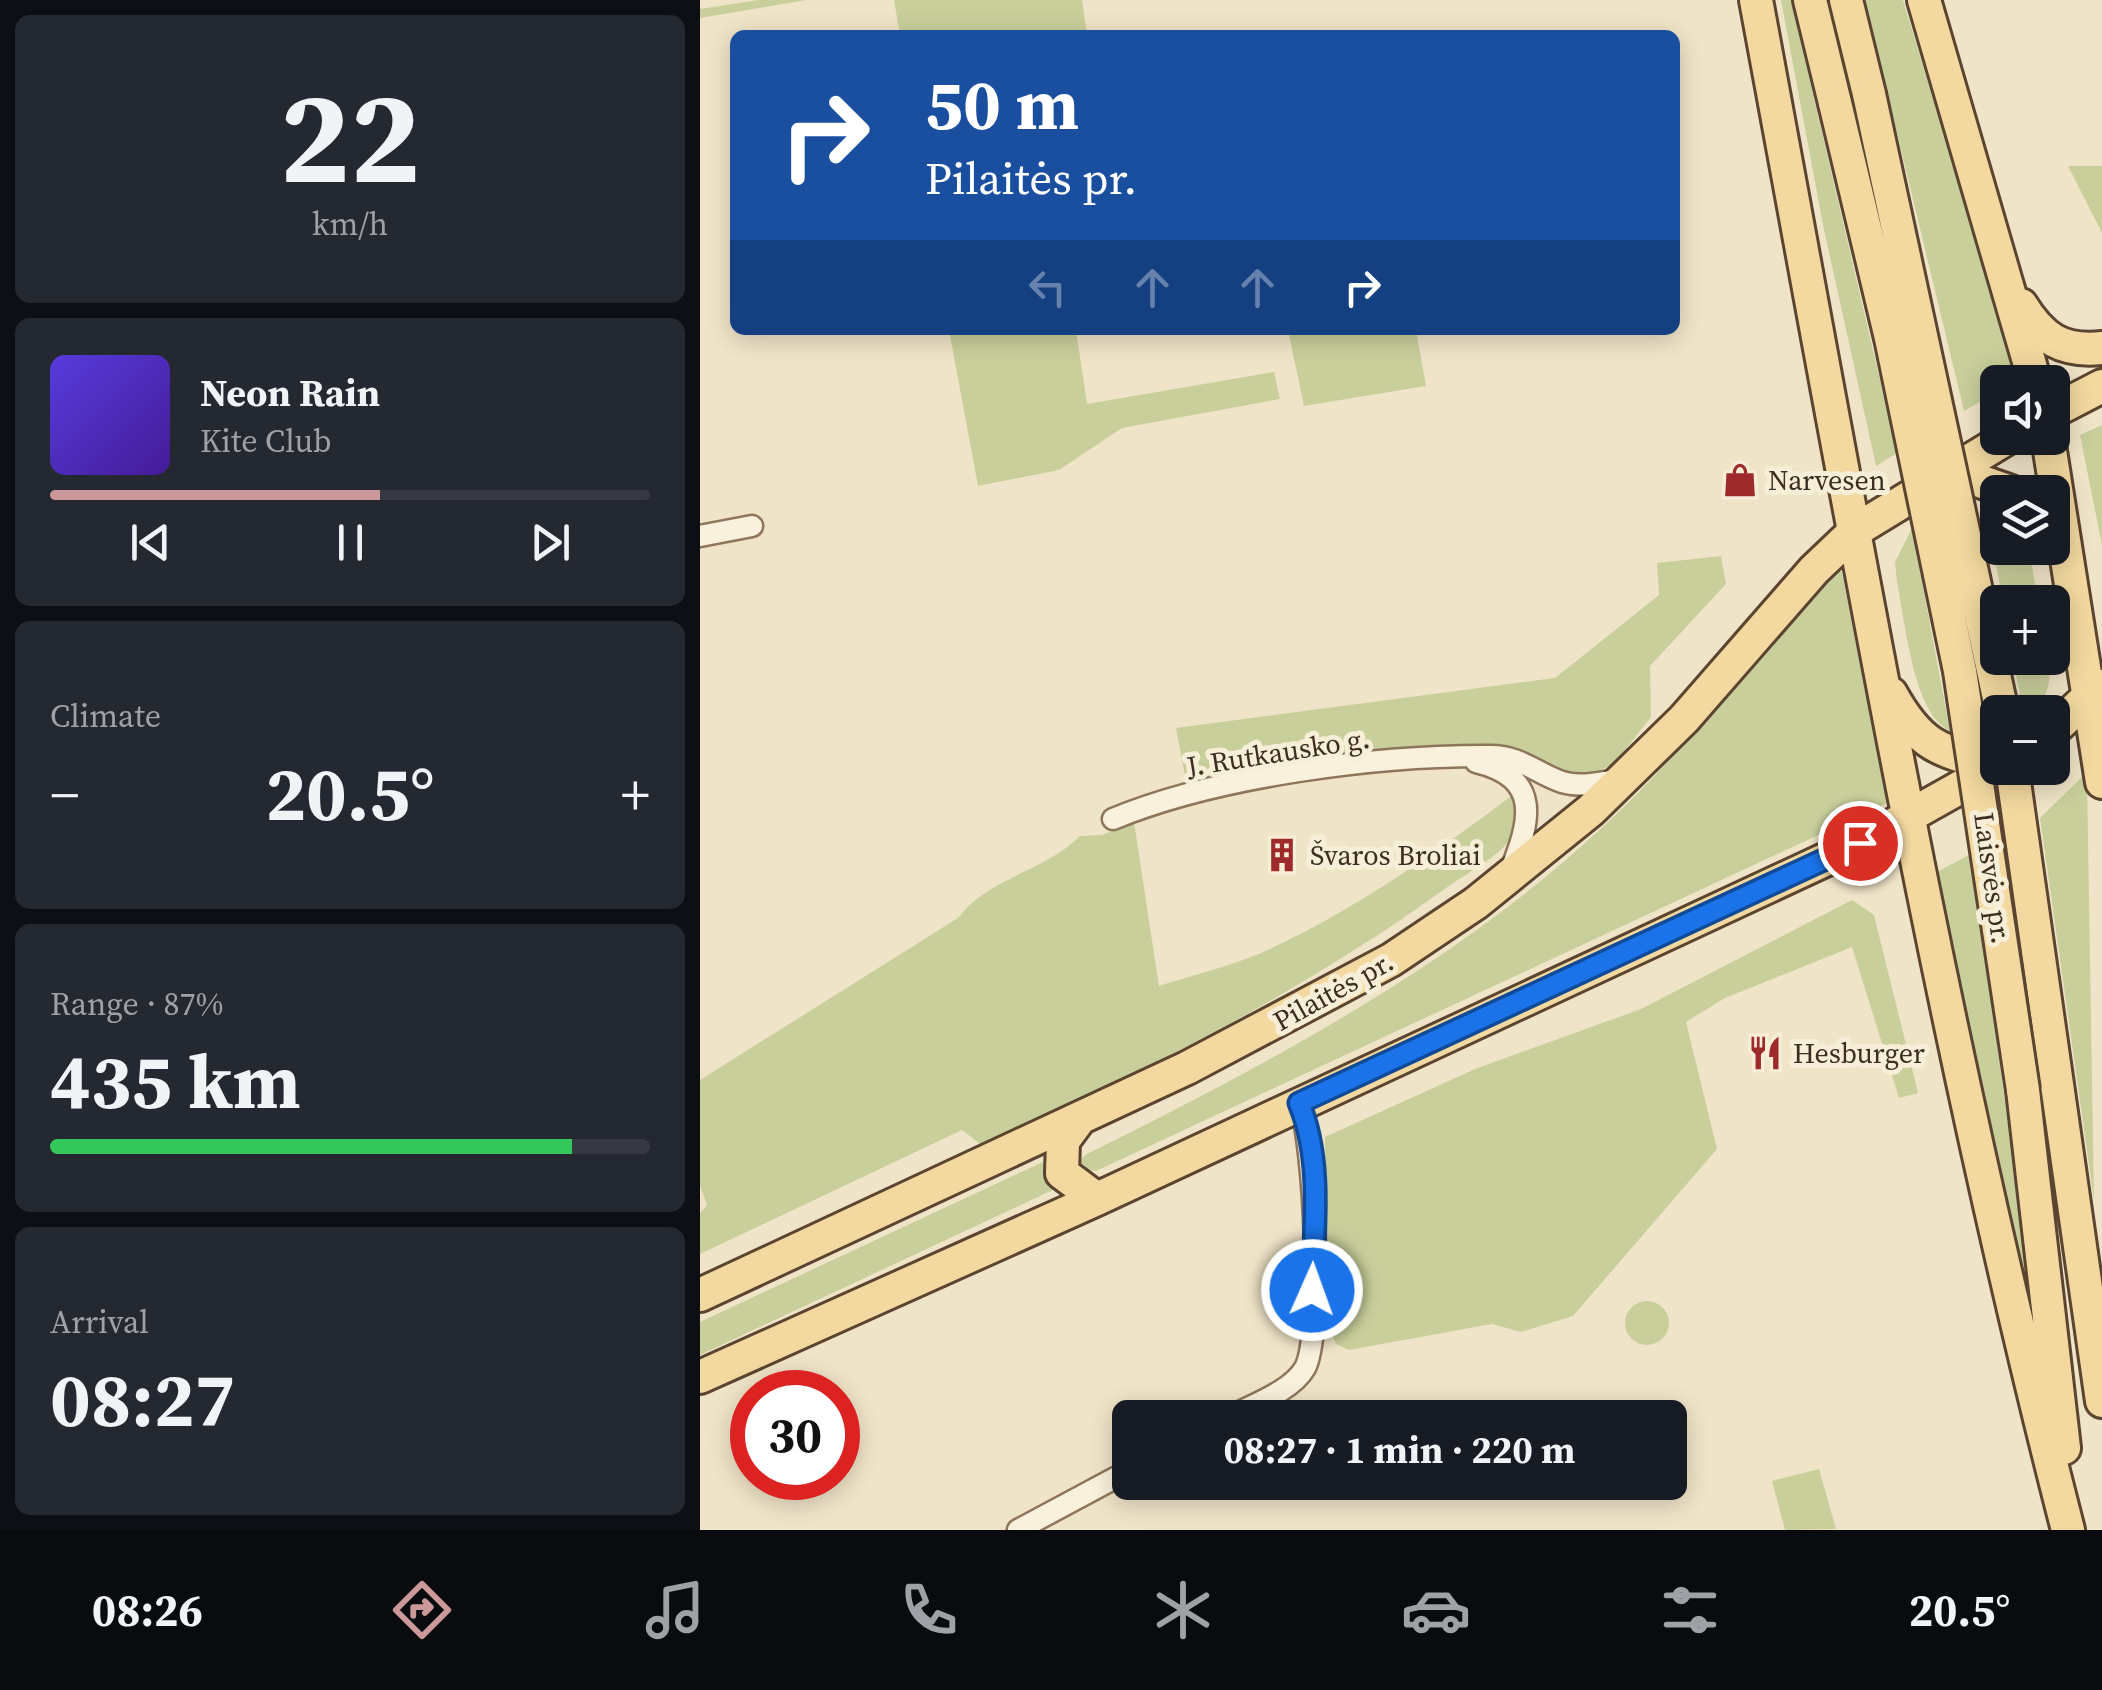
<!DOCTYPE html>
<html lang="en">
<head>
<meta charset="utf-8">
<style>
  body { margin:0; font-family:"Source Serif 4",serif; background:#242831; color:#f1f3f6; height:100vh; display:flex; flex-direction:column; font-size:38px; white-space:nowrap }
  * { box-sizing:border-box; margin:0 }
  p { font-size:32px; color:#9ea1a6 }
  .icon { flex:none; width:55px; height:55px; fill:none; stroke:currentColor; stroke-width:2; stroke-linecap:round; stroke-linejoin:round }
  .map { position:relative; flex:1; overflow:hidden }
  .sheet { display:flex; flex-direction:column; gap:15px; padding:15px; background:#0d0f14; width:700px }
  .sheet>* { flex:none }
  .banner { position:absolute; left:30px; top:30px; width:950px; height:305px; border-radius:15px; box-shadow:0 5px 25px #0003; background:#1a4fa0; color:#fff; overflow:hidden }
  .controls { position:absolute; left:1280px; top:365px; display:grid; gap:20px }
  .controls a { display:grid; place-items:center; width:90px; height:90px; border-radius:15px; background:#171b24; box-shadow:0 5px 25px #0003; font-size:50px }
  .speed { position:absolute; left:30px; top:1370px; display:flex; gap:20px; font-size:50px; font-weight:700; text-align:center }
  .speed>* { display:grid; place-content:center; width:130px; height:130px; border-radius:50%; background:#171b24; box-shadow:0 5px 25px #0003; line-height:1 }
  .speed .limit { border:15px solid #d22; background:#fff; color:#111 }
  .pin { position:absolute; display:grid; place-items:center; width:85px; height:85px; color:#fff; margin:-42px; border:5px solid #fff; border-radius:50%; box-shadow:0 2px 10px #0007 }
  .me { position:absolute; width:110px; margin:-55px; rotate:2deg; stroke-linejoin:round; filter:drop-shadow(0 0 8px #0008) }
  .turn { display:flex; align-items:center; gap:35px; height:210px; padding:0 30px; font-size:45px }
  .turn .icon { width:130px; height:130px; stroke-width:2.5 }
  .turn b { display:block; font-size:70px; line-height:85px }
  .lanes { display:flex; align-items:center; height:95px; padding:0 30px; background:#0003; justify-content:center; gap:50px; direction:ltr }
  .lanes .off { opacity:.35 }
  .big { font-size:75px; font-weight:700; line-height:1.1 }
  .sheet .card { flex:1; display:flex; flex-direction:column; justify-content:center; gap:15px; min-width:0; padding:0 35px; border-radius:15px; background:#242831 }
  .sheet .dial { align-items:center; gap:0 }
  .dial b { font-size:130px; line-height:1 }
  .song { display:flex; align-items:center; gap:30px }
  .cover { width:120px; height:120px; border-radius:15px; background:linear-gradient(135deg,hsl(250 70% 55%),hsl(260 70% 35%)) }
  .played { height:10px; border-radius:5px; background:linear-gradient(90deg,#cc999b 55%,#363941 55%) }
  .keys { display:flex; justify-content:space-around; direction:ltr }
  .heat { display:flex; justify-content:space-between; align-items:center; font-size:55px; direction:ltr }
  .charge { height:15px; border-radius:8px; background:linear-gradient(90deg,#34c759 87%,#363941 0) }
  .trip { position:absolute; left:412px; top:1400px; width:575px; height:100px; border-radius:15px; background:#171b24; box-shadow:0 5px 25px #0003; font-weight:700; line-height:100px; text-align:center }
  .menu { display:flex; height:160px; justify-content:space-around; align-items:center; background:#090b0e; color:#9ea1a6 }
  .menu .icon { width:70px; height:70px }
  .menu .current { color:#cc999b }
  .menu b { font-size:45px; color:#f1f3f6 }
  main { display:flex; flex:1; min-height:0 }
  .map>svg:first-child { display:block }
</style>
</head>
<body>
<main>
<section class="sheet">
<div class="card dial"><b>22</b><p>km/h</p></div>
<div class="card">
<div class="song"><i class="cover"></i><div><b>Neon Rain</b><p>Kite Club</p></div></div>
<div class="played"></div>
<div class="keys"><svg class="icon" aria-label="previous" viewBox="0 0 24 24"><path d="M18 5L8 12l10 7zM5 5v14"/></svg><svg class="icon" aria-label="pause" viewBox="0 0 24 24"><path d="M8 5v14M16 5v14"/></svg><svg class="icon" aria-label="next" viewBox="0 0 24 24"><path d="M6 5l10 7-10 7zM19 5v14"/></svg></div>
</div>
<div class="card"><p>Climate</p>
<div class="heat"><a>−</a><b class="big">20.5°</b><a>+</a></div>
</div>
<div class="card"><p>Range · 87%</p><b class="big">435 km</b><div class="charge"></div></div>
<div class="card"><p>Arrival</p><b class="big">08:27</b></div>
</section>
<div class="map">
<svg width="1402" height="1530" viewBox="0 0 1402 1530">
  <rect width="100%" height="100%" fill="#f0e4c8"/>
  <path fill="#c9cf9b" d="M59,0H107L0,18V9Z
    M194,0H382L387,35H200Z
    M1081,0H1091L1197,453L1176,466L1123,225Z
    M1165,0H1203L1319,380L1298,382L1297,392L1264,411Z
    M1368,166H1402V233Z
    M249,330H376L387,404L574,372L580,399L422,428L359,470L278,486Z
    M588,330H716L726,386L604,406Z
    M1402,425V545L1380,435Z
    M1284,500L1297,503L1298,548H1329L1338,602H1303Z
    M1212,528L1250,731C1213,714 1205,621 1197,582L1195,562Z
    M1021,556L1026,584L950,666L951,717L915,763L891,775L857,770L835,755L813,749L732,746L485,776L476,728L855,678L959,595L957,563Z
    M1137,568L1142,573L1187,803L396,1171L380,1169L378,1163L385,1155C568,1064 758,964 908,822C991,744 1062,653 1137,568Z
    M1313,658H1348C1352,682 1349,704 1323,712Z
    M1384,775L1387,779L1394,1200L1340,818Z
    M814,794C820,807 820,825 812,837C798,858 767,873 746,888C604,991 442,1073 284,1147L262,1130L0,1254V1213L7,1205L0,1186V1080L258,918C289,877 344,872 380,836L402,835L434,822L459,986C492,975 528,967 561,953C652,912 734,854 814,794Z
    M1271,854L1338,1343L1235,873Z
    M1152,900L1174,915L1218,1093L1199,1098L1152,947L1025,998L986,1022L1017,1149L873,1316L821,1332L792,1324L649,1350L636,1344L627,1323L625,1137L775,1069L941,1009Z
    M347,1160L357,1188L0,1355V1322Z
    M925 1323a22 22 0 1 1 44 0a22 22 0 1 1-44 0Z
    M1119,1469L1136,1529L1085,1530L1072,1481Z"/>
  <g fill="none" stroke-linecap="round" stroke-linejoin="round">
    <g stroke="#8d765c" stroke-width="25">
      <path id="minor" d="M0,536L52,526
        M776,762C843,778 830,822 810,872
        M413,819C517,776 678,755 791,756C820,756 836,773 862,782C881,788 903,782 922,779
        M528,1418C551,1405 591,1392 605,1368C623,1335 615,1141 599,1103
        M318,1530L430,1470"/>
    </g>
    <g stroke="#5b4430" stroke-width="38">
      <path id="primary" d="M1056,0C1151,512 1238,1026 1368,1530
        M1110,0L1135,103
        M1146,0L1169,94
        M1224,0L1335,382
        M1321,305C1342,339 1362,352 1402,348
        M1352,412L1402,386
        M1348,438L1402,782
        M1239,485L1271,478L1311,492
        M1191,694C1221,748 1240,751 1297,765
        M1352,731L1400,686
        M1312,768L1402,1401
        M1323,1090L1364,1448
        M380,1118L363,1141L362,1173L397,1199
        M0,1295L487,1068L691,960L776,903L891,810L984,719L1114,570L1156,530L1307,438
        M0,1377L397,1199L1161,843L1298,766"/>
    </g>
    <use href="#minor" stroke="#faf1dc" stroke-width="20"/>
    <use href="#primary" stroke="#f3d9a0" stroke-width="32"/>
    <g stroke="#5b4430" stroke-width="38" stroke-linecap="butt">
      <path id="primary-bridge" d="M1169,94L1302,712
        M1135,103L1191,338L1260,671L1323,1090"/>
    </g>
    <use href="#primary-bridge" stroke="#f3d9a0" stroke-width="32"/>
  </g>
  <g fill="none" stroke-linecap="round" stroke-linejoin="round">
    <g stroke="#114b97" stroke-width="25">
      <path id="route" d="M612,1290C614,1229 623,1160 599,1103L1160,843"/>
    </g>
    <use href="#route" stroke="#1a73e8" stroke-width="18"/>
  </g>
  <defs>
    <g id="shop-bare" transform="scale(2.7)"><path d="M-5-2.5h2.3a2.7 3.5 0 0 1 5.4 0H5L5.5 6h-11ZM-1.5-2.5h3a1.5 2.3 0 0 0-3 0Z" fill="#9e2a2b" stroke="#f7eed8" stroke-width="2.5" paint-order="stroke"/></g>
    <g id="building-bare" transform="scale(2.7)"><path d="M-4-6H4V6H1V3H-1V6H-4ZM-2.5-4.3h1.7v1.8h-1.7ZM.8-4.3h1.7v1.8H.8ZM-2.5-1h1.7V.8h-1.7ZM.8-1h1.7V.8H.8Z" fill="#9e2a2b" stroke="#f7eed8" stroke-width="2.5" paint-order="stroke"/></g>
    <g id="restaurant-bare" transform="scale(2.7)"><path d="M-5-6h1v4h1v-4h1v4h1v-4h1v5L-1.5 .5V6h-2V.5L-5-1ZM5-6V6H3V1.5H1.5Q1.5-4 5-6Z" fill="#9e2a2b" stroke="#f7eed8" stroke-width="2.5" paint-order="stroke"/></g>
  </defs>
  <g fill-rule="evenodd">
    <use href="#shop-bare" x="1040" y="480"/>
    <use href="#building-bare" x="582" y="855"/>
    <use href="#restaurant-bare" x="1065" y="1053"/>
  </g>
  <g text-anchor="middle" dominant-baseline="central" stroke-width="10" stroke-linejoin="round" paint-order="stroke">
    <g font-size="28" fill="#3d2e20" stroke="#f7eed8" text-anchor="start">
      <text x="1068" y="480">Narvesen</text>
      <text x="610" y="855">Švaros Broliai</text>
      <text x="1093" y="1053">Hesburger</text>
    </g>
    <g font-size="28" fill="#3d2e20" stroke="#f7eed8">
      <text transform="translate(578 752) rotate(-9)">J. Rutkausko g.</text>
      <text transform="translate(1293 878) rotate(82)">Laisvės pr.</text>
      <text transform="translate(633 991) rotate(-29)">Pilaitės pr.</text>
    </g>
  </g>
</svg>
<div class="controls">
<a><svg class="icon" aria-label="sound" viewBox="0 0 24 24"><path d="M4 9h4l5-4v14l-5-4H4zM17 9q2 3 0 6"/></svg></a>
<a><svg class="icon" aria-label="layers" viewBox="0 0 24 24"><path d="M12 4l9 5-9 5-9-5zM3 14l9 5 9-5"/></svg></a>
<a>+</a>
<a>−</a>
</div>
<div class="speed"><div class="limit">30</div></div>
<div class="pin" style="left:1160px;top:843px;background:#d93025"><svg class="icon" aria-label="arrive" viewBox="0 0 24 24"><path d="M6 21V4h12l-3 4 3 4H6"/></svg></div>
<svg class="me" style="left:612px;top:1290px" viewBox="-20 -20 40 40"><circle r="17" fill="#1a73e8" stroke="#fff" stroke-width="3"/><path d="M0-11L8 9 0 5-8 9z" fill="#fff"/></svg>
<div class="trip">08:27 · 1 min · 220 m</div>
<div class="banner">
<div class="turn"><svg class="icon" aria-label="right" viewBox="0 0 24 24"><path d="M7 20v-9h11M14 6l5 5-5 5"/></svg><div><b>50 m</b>Pilaitės pr.</div></div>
<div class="lanes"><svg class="icon off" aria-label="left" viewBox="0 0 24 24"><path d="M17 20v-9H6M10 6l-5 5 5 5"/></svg><svg class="icon off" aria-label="ahead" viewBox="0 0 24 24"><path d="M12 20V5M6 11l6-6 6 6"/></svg><svg class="icon off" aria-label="ahead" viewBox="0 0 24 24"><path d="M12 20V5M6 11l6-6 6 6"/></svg><svg class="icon" aria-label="right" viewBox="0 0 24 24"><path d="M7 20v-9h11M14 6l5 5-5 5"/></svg></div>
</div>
</div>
</main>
<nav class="menu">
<b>08:26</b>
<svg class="icon current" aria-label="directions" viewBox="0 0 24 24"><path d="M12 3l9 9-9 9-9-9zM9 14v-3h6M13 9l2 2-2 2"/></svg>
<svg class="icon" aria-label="music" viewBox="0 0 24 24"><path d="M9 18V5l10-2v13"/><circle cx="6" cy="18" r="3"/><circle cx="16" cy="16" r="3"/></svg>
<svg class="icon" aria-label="phone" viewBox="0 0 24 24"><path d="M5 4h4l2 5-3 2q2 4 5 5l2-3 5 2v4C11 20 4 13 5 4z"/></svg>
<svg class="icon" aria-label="climate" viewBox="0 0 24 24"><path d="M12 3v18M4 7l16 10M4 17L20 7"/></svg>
<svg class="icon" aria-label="car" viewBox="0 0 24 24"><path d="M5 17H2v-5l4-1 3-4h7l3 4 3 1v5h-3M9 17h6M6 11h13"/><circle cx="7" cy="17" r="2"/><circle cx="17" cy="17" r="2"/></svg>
<svg class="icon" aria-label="filters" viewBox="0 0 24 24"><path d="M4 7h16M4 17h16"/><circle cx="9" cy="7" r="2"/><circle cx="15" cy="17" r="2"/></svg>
<b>20.5°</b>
</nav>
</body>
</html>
